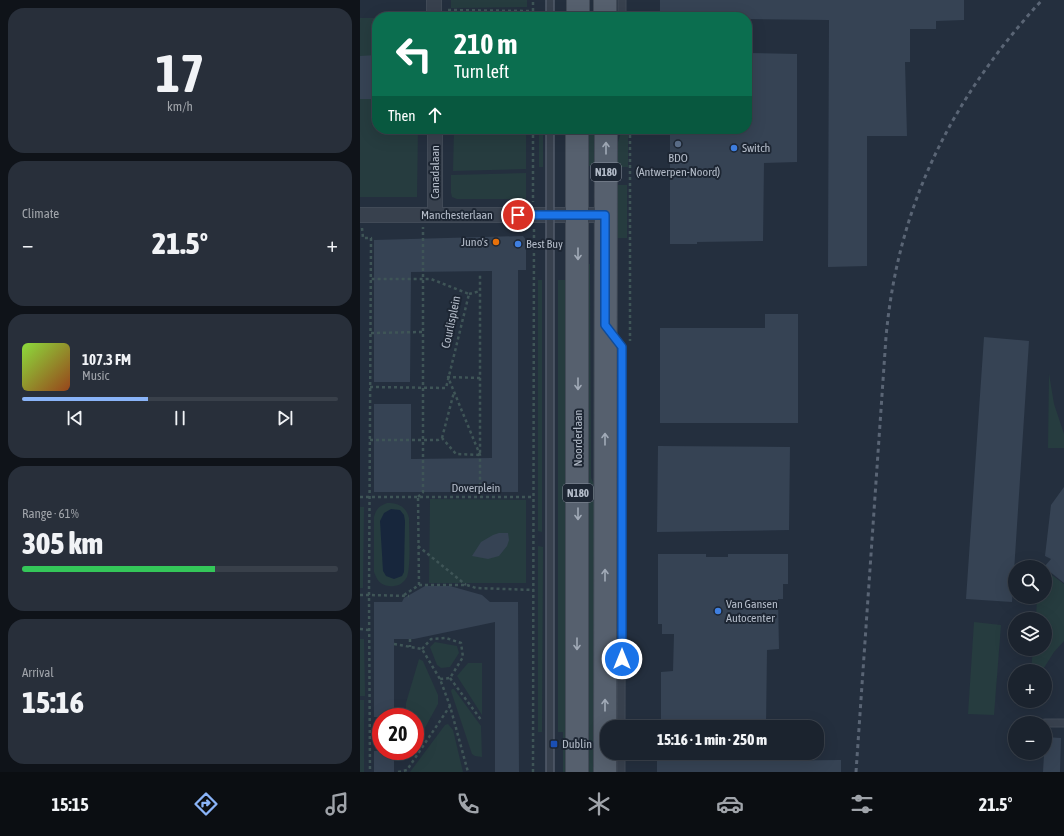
<!DOCTYPE html>
<html lang="en">
<head>
<meta charset="utf-8">
<style>
  body { margin:0; font-family:"Asap Condensed",sans-serif; background:#282f3a; color:#f1f3f6; height:100vh; display:flex; flex-direction:column; font-size:15px; white-space:nowrap }
  * { box-sizing:border-box; margin:0 }
  p { font-size:13px; color:#a0a4aa }
  .icon { flex:none; width:22px; height:22px; fill:none; stroke:currentColor; stroke-width:2; stroke-linecap:round; stroke-linejoin:round }
  .map { position:relative; flex:1; overflow:hidden }
  .drawer { display:flex; flex-direction:column; gap:8px; padding:8px; background:#0f1319; width:360px }
  .drawer>* { flex:none }
  .hud { position:absolute; left:12px; top:12px; width:380px; height:122px; border-radius:16px; box-shadow:0 4px 16px #0002,0 0 0 1px #39404a; background:#0b6e4f; color:#fff; overflow:hidden }
  .controls { position:absolute; left:648px; top:560px; display:grid; gap:8px }
  .controls a { display:grid; place-items:center; width:44px; height:44px; border-radius:50%; background:#1b232e; box-shadow:0 4px 16px #0002,0 0 0 1px #39404a; font-size:20px }
  .speed { position:absolute; left:12px; top:708px; display:flex; gap:8px; font-size:20px; font-weight:700; text-align:center }
  .speed>* { display:grid; place-content:center; width:52px; height:52px; border-radius:50%; background:#1b232e; box-shadow:0 4px 16px #0002,0 0 0 1px #39404a; line-height:1 }
  .speed .limit { border:6px solid #d22; background:#fff; color:#111 }
  .pin { position:absolute; display:grid; place-items:center; width:34px; height:34px; color:#fff; margin:-17px; border:2px solid #fff; border-radius:50%; box-shadow:0 1px 4px #0007 }
  .me { position:absolute; width:44px; margin:-22px; rotate:0deg; stroke-linejoin:round; filter:drop-shadow(0 0 3px #0008) }
  .turn { display:flex; align-items:center; gap:14px; height:84px; padding:0 16px; font-size:18px }
  .turn .icon { width:52px; height:52px; stroke-width:2.5 }
  .turn b { display:block; font-size:28px; line-height:34px }
  .then { display:flex; align-items:center; height:38px; padding:0 16px; background:#0003; gap:8px; font-size:15px }
  .big { font-size:30px; font-weight:800; line-height:1.1 }
  .drawer .card { flex:1; display:flex; flex-direction:column; justify-content:center; gap:6px; min-width:0; padding:0 14px; border-radius:16px; background:#282f3a }
  .drawer .dial { align-items:center; gap:0 }
  .dial b { font-size:52px; line-height:1 }
  .song { display:flex; align-items:center; gap:12px }
  .cover { width:48px; height:48px; border-radius:6px; background:linear-gradient(135deg,hsl(90 70% 55%),hsl(20 70% 35%)) }
  .played { height:4px; border-radius:2px; background:linear-gradient(90deg,#8ab4f8 40%,#39404a 40%) }
  .keys { display:flex; justify-content:space-around; direction:ltr }
  .heat { display:flex; justify-content:space-between; align-items:center; font-size:22px; direction:ltr }
  .charge { height:6px; border-radius:3px; background:linear-gradient(90deg,#34c759 61%,#39404a 0) }
  .trip { position:absolute; left:240px; top:720px; width:224px; height:40px; border-radius:16px; background:#1b232e; box-shadow:0 4px 16px #0002,0 0 0 1px #39404a; font-weight:800; line-height:40px; text-align:center }
  .menu { display:flex; height:64px; justify-content:space-around; align-items:center; background:#0b0e12; color:#a0a4aa }
  .menu .icon { width:28px; height:28px }
  .menu .selected { color:#8ab4f8 }
  .menu b { font-size:18px; color:#f1f3f6 }
  main { display:flex; flex:1; min-height:0 }
  .map>svg:first-child { display:block }
</style>
</head>
<body>
<main>
<section class="drawer">
<div class="card dial"><b>17</b><p>km/h</p></div>
<div class="card"><p>Climate</p>
<div class="heat"><a>−</a><b class="big">21.5°</b><a>+</a></div>
</div>
<div class="card">
<div class="song"><i class="cover"></i><div><b>107.3 FM</b><p>Music</p></div></div>
<div class="played"></div>
<div class="keys"><svg class="icon" aria-label="previous" viewBox="0 0 24 24"><path d="M18 5L8 12l10 7zM5 5v14"/></svg><svg class="icon" aria-label="pause" viewBox="0 0 24 24"><path d="M8 5v14M16 5v14"/></svg><svg class="icon" aria-label="next" viewBox="0 0 24 24"><path d="M6 5l10 7-10 7zM19 5v14"/></svg></div>
</div>
<div class="card"><p>Range · 61%</p><b class="big">305 km</b><div class="charge"></div></div>
<div class="card"><p>Arrival</p><b class="big">15:16</b></div>
</section>
<div class="map">
<svg width="704" height="772" viewBox="0 0 704 772">
  <rect width="100%" height="100%" fill="#242f3e"/>
  <path fill="#263c3f" d="M91,0H167V7L91,8Z
    M0,18H17V56H0Z
    M0,99H17V129H58L57,197H0Z
    M94,129H166V169L93,171Z
    M179,129H183V167H179Z
    M228,129H237L238,166H226Z
    M262,129H268V167H254V155Z
    M166,173V199H97L92,197L91,193V175Z
    M255,185H267V238H254Z
    M227,264H230L231,478L238,492L237,772H226Z
    M178,280H182V532L178,531Z
    M198,280H209V772H203V732H198Z
    M254,358H259L258,727H255Z
    M689,374L694,404L704,434V448H688Z
    M70,499L166,500V583H69Z
    M27,503C38,503 46,506 49,518C49,530 51,567 47,577C43,584 37,587 29,586C20,585 17,580 14,572V517C16,509 19,506 27,503Z
    M0,507H4L3,588H0Z
    M178,546L183,547L182,732H178Z
    M685,570L704,584V641L694,652L682,671H671L673,649H685V619H676L677,597H685Z
    M614,622L641,625L634,715L608,714Z
    M0,639H4L5,696H0Z
    M75,642L97,646L99,653L90,667L81,668L77,665L70,647Z
    M59,659L63,661L78,695V704L55,746V717H46V703Z
    M108,663H122V715L97,676Z
    M92,689H94L121,726L122,757L115,756L112,754L91,691Z
    M0,700H4V772H0Z
    M88,724L93,730L103,772H50L85,725Z"/>
  <path fill="#17263c" d="M31,509L40,510L44,515L45,521L44,572L42,576L34,579L26,576L23,571L20,521L24,513Z"/>
  <path fill="#364354" d="M300,0H604V20L576,21V29H550V62H545L547,136H507V266L468,267L469,20L387,19V17H300Z
    M387,53L437,54V162L404,163L403,241L337,242V244H310V129H387Z
    M16,55L17,99H0V56Z
    M163,236L166,240V270H158V492H14V404H51V459L132,458V271L51,272L50,382H14V240Z
    M405,314H438V423H300V328H405Z
    M624,337L669,341L652,602L606,599Z
    M298,446L430,447L429,530L297,532Z
    M704,487V583L684,567L691,559L685,556L691,505Z
    M139,533H148L149,540L147,546L139,556L128,559L112,556L121,542L133,535Z
    M298,554H346V557H368V554H428V584H423V599H418L419,649L407,650L406,726L301,727V672L313,671L314,634H302V624H298Z
    M65,586H90L122,595L130,602H158L159,772H135V622L54,639H34V717H14V602H42L44,598Z
    M685,737L701,738L700,772H683Z
    M14,751H34V772H14Z
    M304,753H385V761L481,760V772H297V760H304Z"/>
  <g fill="none" stroke-linecap="round" stroke-linejoin="round">
    <g stroke="#414a57" stroke-width="9">
      <path id="service" d="M190,17V0
        M262,17V0
        M251,333L262,347L261,727
        M685,723H704
        M190,772V129
        M261,772V753"/>
    </g>
    <g stroke="#414a57" stroke-width="16">
      <path id="minor" d="M74,0V17
        M75,129V215
        M0,215H245"/>
    </g>
    <g stroke="#414a57" stroke-width="24">
      <path id="primary" d="M245,0V17
        M218,17V0
        M217,772V129
        M245,772L246,129"/>
    </g>
    <path stroke="#3f5557" stroke-width="2.5" stroke-dasharray="3 3" stroke-linecap="butt" d="M88,10L173,11
      M173,17V0
      M173,129V202
      M270,129V341
      M2,228L3,238H11L9,595L49,596
      M109,294L120,291
      M11,333L62,332
      M120,378L88,377L120,455V496
      M10,387L86,388L109,294L71,279H11
      M82,438L94,392
      M10,440H78L82,438L96,454L120,455V273
      M0,497H174
      M58,497L63,492V227
      M58,546L106,585
      M59,585H107L116,588L174,590
      M0,595H9L10,772
      M44,595L59,585L58,497
      M0,629L9,630
      M50,639V647
      M34,644L62,649L80,679L90,706L108,772
      M62,649L71,639L86,638L101,643L103,657L90,678L80,679
      M90,678L122,721
      M38,772L47,770L90,706
      M173,772L174,227"/>
    <use href="#service" stroke="#38414e" stroke-width="7"/>
    <use href="#minor" stroke="#38414e" stroke-width="14"/>
    <use href="#primary" stroke="#56606e" stroke-width="22"/>
    <path stroke="#5a6575" stroke-width="1" d="M186,17V0
      M194,17V0
      M186,772V129
      M194,772V129"/>
    <path stroke="#5a6575" stroke-width="3" stroke-dasharray="4 4" stroke-linecap="butt" d="M496,772L526,337C538,204 592,98 682,0"/>
  </g>
  <defs><path id="oneway-shaft" d="M-6 0H5M1.5-3L5.5 0L1.5 3" fill="none" stroke-width="1.6" stroke-linecap="round" stroke-linejoin="round"/></defs>
  <g stroke="#a1aab7">
    <use href="#oneway-shaft" transform="translate(246 148) rotate(-90)"/>
    <use href="#oneway-shaft" transform="translate(218 254) rotate(90)"/>
    <use href="#oneway-shaft" transform="translate(218 384) rotate(90)"/>
    <use href="#oneway-shaft" transform="translate(245 439) rotate(-90)"/>
    <use href="#oneway-shaft" transform="translate(218 514) rotate(90)"/>
    <use href="#oneway-shaft" transform="translate(245 575) rotate(-90)"/>
    <use href="#oneway-shaft" transform="translate(217 644) rotate(90)"/>
    <use href="#oneway-shaft" transform="translate(245 705) rotate(-90)"/>
  </g>
  <g fill="none" stroke-linecap="round" stroke-linejoin="round">
    <g stroke="#114b97" stroke-width="10">
      <path id="route" d="M158,215H245V325L262,347V659"/>
    </g>
    <use href="#route" stroke="#1a73e8" stroke-width="7"/>
  </g>
  <circle fill="#5c6f8a" stroke="#1d2633" stroke-width="1.5" cx="318" cy="144" r="4"/>
  <g fill="#3f7fe0" stroke="#1d2633" stroke-width="1.5">
    <circle cx="374" cy="148" r="4"/>
    <circle cx="158" cy="244" r="4"/>
    <circle cx="358" cy="611" r="4"/>
  </g>
  <circle fill="#e8710a" stroke="#1d2633" stroke-width="1.5" cx="136" cy="242" r="4"/>
  <rect fill="#1a4fb4" stroke="#1d2633" stroke-width="1.5" x="190" y="740" width="8" height="8" rx="2"/>
  <g text-anchor="middle" dominant-baseline="central" stroke-width="4" stroke-linejoin="round" paint-order="stroke">
    <g fill="#1d2633" stroke="#878f9c" stroke-width="1">
      <rect x="231" y="163" width="30" height="18" rx="3"/>
      <rect x="203" y="484" width="30" height="18" rx="3"/>
    </g>
    <g font-size="11" font-weight="bold" fill="#b4bcc9">
      <text x="246" y="172">N180</text>
      <text x="218" y="493">N180</text>
    </g>
    <g font-size="12" fill="#b4bcc9" stroke="#1d2633" text-anchor="start">
      <text x="382" y="148">Switch</text>
      <text x="318" y="158" text-anchor="middle">BDO<tspan x="318" dy="14">(Antwerpen-Noord)</tspan></text>
      <text x="128" y="242" text-anchor="end">Juno's</text>
      <text x="166" y="244">Best Buy</text>
      <text x="366" y="604">Van Gansen<tspan x="366" dy="14">Autocenter</tspan></text>
      <text x="202" y="744">Dublin</text>
    </g>
    <g font-size="12" fill="#b4bcc9" stroke="#1d2633">
      <text transform="translate(75 172) rotate(-90)">Canadalaan</text>
      <text x="97" y="215">Manchesterlaan</text>
      <text transform="translate(91 322) rotate(-78)">Courlisplein</text>
      <text transform="translate(218 438) rotate(-90)">Noorderlaan</text>
      <text x="116" y="488">Doverplein</text>
    </g>
  </g>
</svg>
<div class="controls">
<a><svg class="icon" aria-label="search" viewBox="0 0 24 24"><circle cx="10" cy="10" r="6"/><path d="M15 15l6 6"/></svg></a>
<a><svg class="icon" aria-label="layers" viewBox="0 0 24 24"><path d="M12 4l9 5-9 5-9-5zM3 14l9 5 9-5"/></svg></a>
<a>+</a>
<a>−</a>
</div>
<div class="speed"><div class="limit">20</div></div>
<div class="pin" style="left:158px;top:215px;background:#d93025"><svg class="icon" aria-label="arrive" viewBox="0 0 24 24"><path d="M6 21V4h12l-3 4 3 4H6"/></svg></div>
<svg class="me" style="left:262px;top:659px" viewBox="-20 -20 40 40"><circle r="17" fill="#1a73e8" stroke="#fff" stroke-width="3"/><path d="M0-11L8 9 0 5-8 9z" fill="#fff"/></svg>
<div class="trip">15:16 · 1 min · 250 m</div>
<div class="hud">
<div class="turn"><svg class="icon" aria-label="left" viewBox="0 0 24 24"><path d="M17 20v-9H6M10 6l-5 5 5 5"/></svg><div><b>210 m</b>Turn left</div></div>
<div class="then">Then<svg class="icon" aria-label="ahead" viewBox="0 0 24 24"><path d="M12 20V5M6 11l6-6 6 6"/></svg></div>
</div>
</div>
</main>
<nav class="menu">
<b>15:15</b>
<svg class="icon selected" aria-label="directions" viewBox="0 0 24 24"><path d="M12 3l9 9-9 9-9-9zM9 14v-3h6M13 9l2 2-2 2"/></svg>
<svg class="icon" aria-label="music" viewBox="0 0 24 24"><path d="M9 18V5l10-2v13"/><circle cx="6" cy="18" r="3"/><circle cx="16" cy="16" r="3"/></svg>
<svg class="icon" aria-label="phone" viewBox="0 0 24 24"><path d="M5 4h4l2 5-3 2q2 4 5 5l2-3 5 2v4C11 20 4 13 5 4z"/></svg>
<svg class="icon" aria-label="climate" viewBox="0 0 24 24"><path d="M12 3v18M4 7l16 10M4 17L20 7"/></svg>
<svg class="icon" aria-label="car" viewBox="0 0 24 24"><path d="M5 17H2v-5l4-1 3-4h7l3 4 3 1v5h-3M9 17h6M6 11h13"/><circle cx="7" cy="17" r="2"/><circle cx="17" cy="17" r="2"/></svg>
<svg class="icon" aria-label="filters" viewBox="0 0 24 24"><path d="M4 7h16M4 17h16"/><circle cx="9" cy="7" r="2"/><circle cx="15" cy="17" r="2"/></svg>
<b>21.5°</b>
</nav>
</body>
</html>
